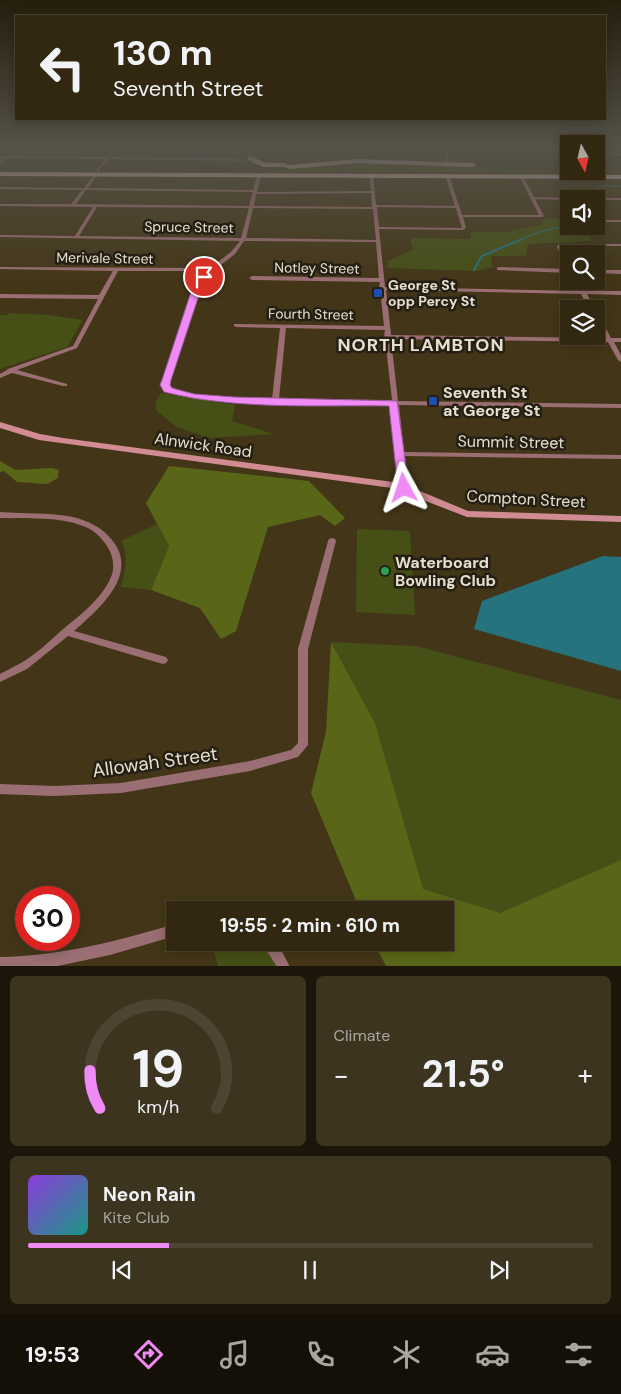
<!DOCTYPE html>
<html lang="en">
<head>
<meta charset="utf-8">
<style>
  body { margin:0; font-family:"DM Sans",sans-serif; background:#3d3420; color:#f1f3f6; height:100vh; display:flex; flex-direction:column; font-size:19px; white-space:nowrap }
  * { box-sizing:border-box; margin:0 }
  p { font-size:16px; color:#a8a69f }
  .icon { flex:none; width:28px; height:28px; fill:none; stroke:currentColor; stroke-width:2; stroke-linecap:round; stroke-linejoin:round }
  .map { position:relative; height:966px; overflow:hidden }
  .details { display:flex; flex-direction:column; gap:10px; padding:10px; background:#1c160a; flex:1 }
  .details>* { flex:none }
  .hud { position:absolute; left:15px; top:15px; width:591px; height:105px; border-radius:0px; box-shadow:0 2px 12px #0003,0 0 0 1px #4d4432; background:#322812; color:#f1f3f6; overflow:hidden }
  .needle { width:32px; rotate:172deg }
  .buttons { position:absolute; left:560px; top:135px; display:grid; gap:10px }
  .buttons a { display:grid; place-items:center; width:45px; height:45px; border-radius:0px; background:#322812; box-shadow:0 2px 12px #0003,0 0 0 1px #4d4432; font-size:25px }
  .speed { position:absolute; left:15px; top:886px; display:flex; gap:10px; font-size:25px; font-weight:700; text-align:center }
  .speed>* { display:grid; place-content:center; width:65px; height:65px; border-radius:50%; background:#322812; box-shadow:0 2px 12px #0003,0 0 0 1px #4d4432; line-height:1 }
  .speed .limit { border:8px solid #d22; background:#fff; color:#111 }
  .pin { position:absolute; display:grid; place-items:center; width:42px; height:42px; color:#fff; margin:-21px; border:2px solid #fff; border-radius:50%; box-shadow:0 1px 5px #0007 }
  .me { position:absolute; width:55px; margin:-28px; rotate:355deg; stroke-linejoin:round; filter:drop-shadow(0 0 4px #0008) }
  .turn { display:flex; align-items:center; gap:18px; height:105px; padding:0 15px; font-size:22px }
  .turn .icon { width:65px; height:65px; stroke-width:2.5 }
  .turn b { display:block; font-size:35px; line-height:42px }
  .big { font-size:38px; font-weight:700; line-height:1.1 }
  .details .widget { flex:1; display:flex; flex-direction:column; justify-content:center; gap:8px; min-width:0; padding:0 18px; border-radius:8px; background:#3d3420 }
  .details .dial { align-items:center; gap:0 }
  .dial svg { height:130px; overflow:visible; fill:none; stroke:#4d4432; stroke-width:7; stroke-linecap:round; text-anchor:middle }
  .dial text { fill:#f1f3f6; stroke:none }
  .song { display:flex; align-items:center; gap:15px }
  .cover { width:60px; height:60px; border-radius:8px; background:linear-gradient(135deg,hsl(270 70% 55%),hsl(170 70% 35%)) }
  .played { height:5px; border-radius:2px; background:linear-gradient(90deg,#f08bf5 25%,#4d4432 25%) }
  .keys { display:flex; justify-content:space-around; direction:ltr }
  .heat { display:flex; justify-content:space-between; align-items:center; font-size:28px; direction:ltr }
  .details .tiles { flex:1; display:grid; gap:10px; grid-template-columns:1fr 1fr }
  .widget:last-child { grid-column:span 2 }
  .trip { position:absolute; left:166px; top:901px; width:288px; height:50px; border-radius:0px; background:#322812; box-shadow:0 2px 12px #0003,0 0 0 1px #4d4432; font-weight:700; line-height:50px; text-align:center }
  .menu { display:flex; height:80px; justify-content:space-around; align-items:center; background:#141007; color:#a8a69f }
  .menu .icon { width:35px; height:35px }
  .menu .on { color:#f08bf5 }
  .menu b { font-size:22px; color:#f1f3f6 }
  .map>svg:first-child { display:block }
</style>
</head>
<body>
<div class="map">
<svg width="621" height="967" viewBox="0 0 621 967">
  <rect width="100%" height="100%" fill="#433618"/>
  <path fill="#443c4c" d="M190,148H226L224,152H215L212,158L185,157Z"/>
  <path fill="#464f16" d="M335,163H403L621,174V176L398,171H407L405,167H394L395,171L392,172L339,171L343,170L339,169V166H343H340L341,168H350L349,164L337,165V169L333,172L268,173L270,171Z
    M564,200H569V226H583L591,241L528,244L526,256H491L493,267L475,271L388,268L387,261L413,250L410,238L470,239L471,232H510L514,229L542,225L543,219H566L562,204H566Z
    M9,313L49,315L83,320L67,347L0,369V315H8Z
    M161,393L235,405L232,421L274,434L210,438L176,427L156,410V401Z
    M157,524L169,546L151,590L121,587C125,571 129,556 121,541Z
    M357,529L410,531L415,615L356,612Z
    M331,642L416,646L621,700V860L500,914L422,889L375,723Z
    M212,943H258L278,962L280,966H218Z"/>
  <path fill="#5a6617" d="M0,461L16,470L51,468L59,470L58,478L47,484L17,482L4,471L0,472Z
    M169,466L309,481L345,518L335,526L320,515L268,527L236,631L221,639L200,608L151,590L169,546L146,503Z
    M331,642L375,723L423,889L500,913L621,860V966H386L374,943L445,942V910H360L311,793L326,732Z"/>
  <path fill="#25737e" d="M603,556L621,557V671L474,629L482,601Z"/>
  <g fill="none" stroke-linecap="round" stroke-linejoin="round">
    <path stroke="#25737e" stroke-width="1" d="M597,198L599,193L597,189L600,186H621
      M519,240L543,231L564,226L569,216L565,212L569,205"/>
    <path stroke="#25737e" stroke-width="2" d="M474,270L482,256L522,239"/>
    <path fill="#9a6e72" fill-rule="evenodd" d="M14,148H18L10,156L106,157L113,148H117L110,157L245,159L247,160L245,161L108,159L98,172L96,171L105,159L8,158L0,165V162L4,158H0V156H6Z
      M446,148H450L448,164L446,165L444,164Z
      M478,148L569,151V153L480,149Z
      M596,153L621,154V156L596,155Z
      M95,173L98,174L88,188L253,190L257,176L259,175L261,176L257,192L371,191L369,174L371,173L373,174L376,205L455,206L445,175L447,174L449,175L462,215H539L519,176L521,175L523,176L534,197L579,198L569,199V200L535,199L544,216L542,217H463L466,228L463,230L379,229L385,287L579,291L575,281H580L585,291H621V295L587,294L595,309H589L581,294L386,290L391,335L606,338L596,321V314L599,316L611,338H621V342H614L621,355V362L618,360L608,342L391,339L398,401L621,404V408L399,405L404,452L621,455V459L404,456L408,488L404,490L400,488L392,404L233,402L194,399L166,391L162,385L163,380L196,284L207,271H118L77,348L17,370L67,384V386H63L12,373L0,378V374L7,370L8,369L73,346L98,299L0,298V294L99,295L113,271L0,269V267L210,268L231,252L240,241L0,237V235L75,236L93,207L0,206V204H71L82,190L0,189V187L84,188ZM86,190L253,192L249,206L76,204ZM371,193L372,207L254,206L256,194ZM97,207L249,208L241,238L79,236ZM377,207L456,208L462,228L379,227ZM253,208L373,209L376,240L246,238ZM244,241L376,242L379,278L252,276L249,278L252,280L380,282L379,288L380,289L384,326L234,324V326L236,327L280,328L272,399L233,398L194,395L170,389L168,385L169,380L201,284L213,271L235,254ZM286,328L385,330L384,337L385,338L392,400L279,399Z
      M596,198H621V200H596V199H594Z
      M596,220H621V222H596Z
      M559,244H621V246H562L561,247L569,261V267L567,266L557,247Z
      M499,267L569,269V273L497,270V268Z
      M596,270H621V274L596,273Z
      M0,512C24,514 49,512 73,517C88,521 102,527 112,540C140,574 99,609 74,631L166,657L168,660L166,663L163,664L68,636L27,669L0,682V674C7,670 14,667 21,663C36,654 49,642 62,630C79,616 102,599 111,577C116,566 112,551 104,542C99,535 92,529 83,526C58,516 27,519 0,518Z
      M332,538L335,539L336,541L308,649V745L298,757L250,771L121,793L54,796L0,794V784L54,786L121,783L250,761L291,750L298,743V649L328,541L329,539Z
      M175,924V936L110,955L67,964L53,967H0V957C61,956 117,941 175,924Z
      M261,942H277L290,967H277L269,954L262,947Z"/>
    <path fill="#d08b93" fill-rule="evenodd" d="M0,422L40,434L63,438L393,482L415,489L468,511L621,516V522L467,517L392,488L39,440L0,428Z"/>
    <path fill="#f7cbcf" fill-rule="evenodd" d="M248,156C255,156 258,160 264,162C272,165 281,160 289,165L357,159L473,163L477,165L473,167L357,163L289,169L285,167H263L248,160Z
      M0,172L621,175V179L0,176Z"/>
  </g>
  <linearGradient id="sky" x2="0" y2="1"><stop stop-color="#251e0d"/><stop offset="0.52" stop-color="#555248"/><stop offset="1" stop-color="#555248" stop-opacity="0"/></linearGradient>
  <rect width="621" height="283" fill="url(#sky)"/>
  <path fill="#f08bf5" stroke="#9c5a9f" d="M201,275L207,277L200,292L171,380L170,385L172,388L194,394L234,397L397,401L409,488L408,490L404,491L398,488L389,406C315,405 237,410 164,392L160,385L162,380L191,292Z"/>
  <g fill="#1a4fb4" stroke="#251e12" stroke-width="2">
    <rect x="373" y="288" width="10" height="10" rx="2.5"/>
    <rect x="428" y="396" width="10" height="10" rx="2.5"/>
  </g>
  <circle fill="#2e9e5b" stroke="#251e12" stroke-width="2" cx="385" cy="571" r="5"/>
  <g text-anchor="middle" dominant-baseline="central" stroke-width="5" stroke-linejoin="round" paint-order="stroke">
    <g font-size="14" fill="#e7dfce" stroke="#251e12">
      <text transform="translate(189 227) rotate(1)">Spruce Street</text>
      <text transform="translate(105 258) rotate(1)">Merivale Street</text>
      <text transform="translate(317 268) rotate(1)">Notley Street</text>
      <text transform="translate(311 314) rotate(1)">Fourth Street</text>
    </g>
    <g font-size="14" font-weight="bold" fill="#e7dfce" stroke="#251e12" text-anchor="start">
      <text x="388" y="285">George St<tspan x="388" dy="16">opp Percy St</tspan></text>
    </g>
    <g font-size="16" font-weight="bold" fill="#e7dfce" stroke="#251e12" text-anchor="start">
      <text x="443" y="392">Seventh St<tspan x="443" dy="18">at George St</tspan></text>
      <text x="395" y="562">Waterboard<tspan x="395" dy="18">Bowling Club</tspan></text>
    </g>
    <g font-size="16" fill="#e7dfce" stroke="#251e12">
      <text transform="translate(511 442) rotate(1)">Summit Street</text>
      <text transform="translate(203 445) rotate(8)">Alnwick Road</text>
      <text transform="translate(526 499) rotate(3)">Compton Street</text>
    </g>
    <g font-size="18" font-weight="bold" letter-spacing="1" fill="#e7dfce" stroke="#251e12">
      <text x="421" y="345">NORTH LAMBTON</text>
    </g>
    <g font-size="19" fill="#e7dfce" stroke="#251e12">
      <text transform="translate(155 762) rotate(-8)">Allowah Street</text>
    </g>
  </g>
</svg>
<div class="buttons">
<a><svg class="needle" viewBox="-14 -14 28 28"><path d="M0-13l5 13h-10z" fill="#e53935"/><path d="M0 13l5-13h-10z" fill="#a8a69f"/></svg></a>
<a><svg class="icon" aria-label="sound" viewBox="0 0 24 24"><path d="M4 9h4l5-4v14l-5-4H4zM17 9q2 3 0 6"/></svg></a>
<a><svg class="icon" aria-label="search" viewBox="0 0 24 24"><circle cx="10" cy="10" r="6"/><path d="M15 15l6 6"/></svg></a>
<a><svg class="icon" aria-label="layers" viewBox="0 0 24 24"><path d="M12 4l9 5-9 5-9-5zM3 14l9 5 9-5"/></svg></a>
</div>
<div class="speed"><div class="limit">30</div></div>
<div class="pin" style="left:204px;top:277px;background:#d93025"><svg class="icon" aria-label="arrive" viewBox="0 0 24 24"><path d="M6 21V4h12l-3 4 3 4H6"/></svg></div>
<svg class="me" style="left:404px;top:488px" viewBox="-20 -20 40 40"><path d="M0-17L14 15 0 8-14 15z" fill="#f08bf5" stroke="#fff" stroke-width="4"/></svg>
<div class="trip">19:55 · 2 min · 610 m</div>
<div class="hud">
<div class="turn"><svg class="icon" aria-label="left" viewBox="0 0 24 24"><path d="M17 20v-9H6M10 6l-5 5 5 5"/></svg><div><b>130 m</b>Seventh Street</div></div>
</div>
</div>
<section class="details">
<div class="tiles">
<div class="widget dial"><svg viewBox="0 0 100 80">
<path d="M14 69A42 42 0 1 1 86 69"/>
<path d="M14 69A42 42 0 0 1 8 46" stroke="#f08bf5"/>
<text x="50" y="56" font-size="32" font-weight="700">19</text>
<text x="50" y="72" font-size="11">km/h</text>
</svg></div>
<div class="widget"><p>Climate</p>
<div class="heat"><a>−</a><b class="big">21.5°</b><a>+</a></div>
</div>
<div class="widget">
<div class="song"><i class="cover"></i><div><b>Neon Rain</b><p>Kite Club</p></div></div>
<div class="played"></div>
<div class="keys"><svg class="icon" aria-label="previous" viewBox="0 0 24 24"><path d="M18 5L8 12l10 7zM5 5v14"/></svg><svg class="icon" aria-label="pause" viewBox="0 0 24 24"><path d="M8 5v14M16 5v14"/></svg><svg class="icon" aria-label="next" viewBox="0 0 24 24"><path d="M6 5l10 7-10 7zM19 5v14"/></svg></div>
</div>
</div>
</section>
<nav class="menu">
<b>19:53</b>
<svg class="icon on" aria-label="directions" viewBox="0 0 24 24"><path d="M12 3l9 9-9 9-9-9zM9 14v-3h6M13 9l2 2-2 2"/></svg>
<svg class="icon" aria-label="music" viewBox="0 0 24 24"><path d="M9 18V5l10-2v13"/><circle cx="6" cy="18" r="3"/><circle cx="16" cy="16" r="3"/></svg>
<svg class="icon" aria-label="phone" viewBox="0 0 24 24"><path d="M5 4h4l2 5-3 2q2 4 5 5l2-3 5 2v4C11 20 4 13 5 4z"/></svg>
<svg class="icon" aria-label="climate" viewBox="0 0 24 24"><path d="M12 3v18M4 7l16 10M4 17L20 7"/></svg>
<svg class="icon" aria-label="car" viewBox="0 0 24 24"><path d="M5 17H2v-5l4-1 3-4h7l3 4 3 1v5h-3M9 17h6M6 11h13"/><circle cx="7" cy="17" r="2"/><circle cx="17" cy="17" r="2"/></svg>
<svg class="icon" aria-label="filters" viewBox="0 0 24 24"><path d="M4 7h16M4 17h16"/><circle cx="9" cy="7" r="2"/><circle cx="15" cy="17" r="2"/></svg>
</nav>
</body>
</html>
